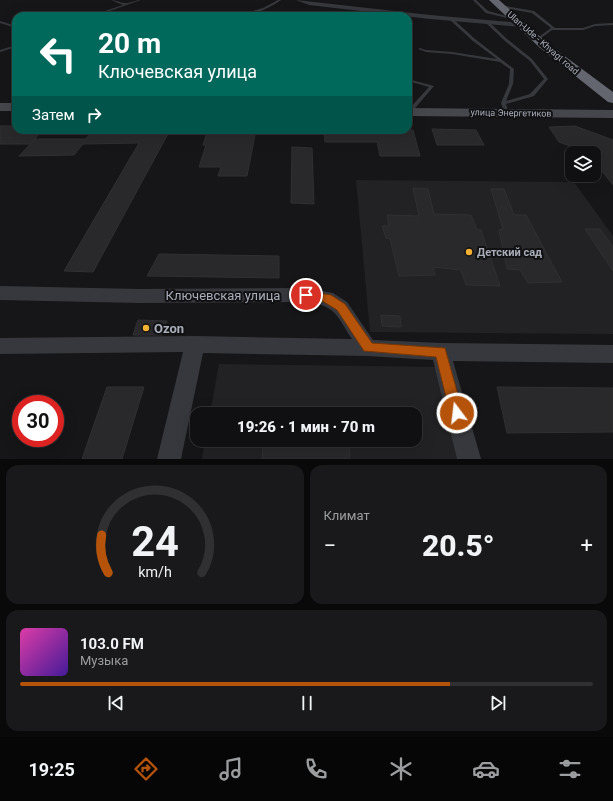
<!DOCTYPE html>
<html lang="ru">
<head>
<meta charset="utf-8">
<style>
  body { margin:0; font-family:Roboto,sans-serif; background:#19191b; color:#f1f3f6; height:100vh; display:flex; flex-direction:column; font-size:15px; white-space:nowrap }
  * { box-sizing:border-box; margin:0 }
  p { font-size:13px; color:#9c9d9f }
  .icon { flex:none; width:22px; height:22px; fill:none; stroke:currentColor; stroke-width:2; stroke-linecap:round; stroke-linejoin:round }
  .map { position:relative; height:459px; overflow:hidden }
  .details { display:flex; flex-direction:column; gap:6px; padding:6px; background:#09090a; flex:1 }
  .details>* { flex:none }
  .guide { position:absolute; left:12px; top:12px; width:400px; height:122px; border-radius:12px; box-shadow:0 4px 16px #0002,0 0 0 1px #303032; background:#00695c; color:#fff; overflow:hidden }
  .buttons { position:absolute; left:565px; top:146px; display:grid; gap:8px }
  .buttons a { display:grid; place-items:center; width:36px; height:36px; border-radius:8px; background:#101012; box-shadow:0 4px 16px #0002,0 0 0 1px #303032; font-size:20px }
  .speed { position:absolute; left:12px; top:395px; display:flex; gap:8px; font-size:20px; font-weight:700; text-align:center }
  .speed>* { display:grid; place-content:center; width:52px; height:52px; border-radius:50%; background:#101012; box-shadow:0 4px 16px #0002,0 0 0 1px #303032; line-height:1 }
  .speed .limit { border:6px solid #d22; background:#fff; color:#111 }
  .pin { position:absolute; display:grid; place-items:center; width:34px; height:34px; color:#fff; margin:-17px; border:2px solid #fff; border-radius:50%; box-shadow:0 1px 4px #0007 }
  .me { position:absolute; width:44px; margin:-22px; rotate:345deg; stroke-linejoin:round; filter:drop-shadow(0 0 3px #0008) }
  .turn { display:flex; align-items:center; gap:14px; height:84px; padding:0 20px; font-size:18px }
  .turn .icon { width:52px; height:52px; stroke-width:2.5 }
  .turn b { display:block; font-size:28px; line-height:34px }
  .then { display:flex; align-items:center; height:38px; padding:0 20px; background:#0003; gap:8px; font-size:15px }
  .big { font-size:30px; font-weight:800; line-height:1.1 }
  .details .tile { flex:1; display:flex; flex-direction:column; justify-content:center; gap:6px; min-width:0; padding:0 14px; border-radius:12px; background:#19191b }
  .details .dial { align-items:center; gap:0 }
  .dial svg { height:104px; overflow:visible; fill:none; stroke:#303032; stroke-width:7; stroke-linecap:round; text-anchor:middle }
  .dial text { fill:#f1f3f6; stroke:none }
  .song { display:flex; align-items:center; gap:12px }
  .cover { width:48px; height:48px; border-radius:6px; background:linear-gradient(135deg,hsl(320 70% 55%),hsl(260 70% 35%)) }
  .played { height:4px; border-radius:2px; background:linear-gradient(90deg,#b45309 75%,#303032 75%) }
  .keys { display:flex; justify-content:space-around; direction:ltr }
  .heat { display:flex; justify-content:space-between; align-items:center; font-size:22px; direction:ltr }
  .details .tiles { flex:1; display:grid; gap:6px; grid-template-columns:1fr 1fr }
  .tile:last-child { grid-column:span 2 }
  .trip { position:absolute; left:190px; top:407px; width:232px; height:40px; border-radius:12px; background:#101012; box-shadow:0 4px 16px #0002,0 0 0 1px #303032; font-weight:800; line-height:40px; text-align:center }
  .tabs { display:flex; height:64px; justify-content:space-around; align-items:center; background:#060607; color:#9c9d9f }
  .tabs .icon { width:28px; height:28px }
  .tabs .selected { color:#b45309 }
  .tabs b { font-size:18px; color:#f1f3f6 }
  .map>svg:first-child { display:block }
</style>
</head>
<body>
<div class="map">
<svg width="613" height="459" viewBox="0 0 613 459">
  <rect width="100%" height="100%" fill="#161618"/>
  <path fill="#222225" d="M356,180L574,182L613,236V334L370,332Z
    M219,364L437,367L457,459H202L205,440H415V414H210Z"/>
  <path fill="#29292c" stroke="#303034" d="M0,126H16V130H43L30,144H0Z
    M575,126L613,140V185L594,161V153H588L559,142L549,127Z
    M432,129L476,130L484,145H437Z
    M93,130H170L93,272L64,271L139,143L83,144L74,155L19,156L35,139H86Z
    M208,130H256L247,176H218L221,167H199L206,145H203Z
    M324,130H413L420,156H380L377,142H325Z
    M292,147L312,148L314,204L291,203Z
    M413,188L428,189L434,214L471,215L477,230H481L500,286L466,285L461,270L433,267L435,275L399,276L390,239L386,238L382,226H389L387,215L419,216Z
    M491,189H504L514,215H526L562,282L528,283L520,270L507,269L499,230L503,229Z
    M585,229H600L613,247V271Z
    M159,254L279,256V278L147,276Z
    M381,315L400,316L401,327L382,326Z
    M138,320L167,321L162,335H133Z
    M107,387H144L122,459H82Z
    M497,387L613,388V432L507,433Z
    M263,440H349L350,459H262Z"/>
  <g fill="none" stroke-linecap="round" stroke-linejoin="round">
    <path fill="#37383d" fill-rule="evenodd" d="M111,0C116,0 123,4 128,3C133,2 136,0 141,0L95,16H90L123,5Z
      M278,0H281C269,9 251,16 235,16L263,8Z
      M473,0H476L488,11L517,19L515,20L486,13Z
      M500,5L534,11L555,28H583L595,24L613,23V25L595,26L583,30H552L537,41L535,40L536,39L551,28L532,13L499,7Z
      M450,18H452L475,39L514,69L513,84L506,101L530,94L544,79L530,61L505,41L486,23V21H488L507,39L532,59L548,79L534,96L506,104L509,113L505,114L501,103L509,84L510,69L500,62L452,54L426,52L418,49L420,48L426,50L452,52L497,59L473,41L450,20Z
      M0,21L16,26V28L0,23Z
      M16,45V47L0,52V50Z
      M408,79L434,86L411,113H408V110L429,87L408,81Z"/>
    <path fill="#37383d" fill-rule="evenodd" d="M296,0L430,15L521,23L525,25L521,27L430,19L309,5Z
      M0,286L139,289L306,288L333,293L347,302L373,340L441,343L613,345V363L453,361L481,459H457L433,360L368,356L203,353L181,459H157L183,352L0,354V338L195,336L352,339C336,315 337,306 306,302L139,303L0,300Z"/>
    <path fill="#45474d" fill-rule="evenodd" d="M0,103H16V111H0Z
      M408,108L613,110V118L408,116Z"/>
    <path fill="#63666e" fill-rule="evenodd" d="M489,0H499L547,43L613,92V103L608,102L539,47Z"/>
  </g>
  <path fill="#b45309" stroke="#753606" d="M306,291L331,295L345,304L372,343L445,348L463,413L461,418L457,420L452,418L450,413L436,357L364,351L337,310L324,302L303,298L301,295L303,292Z"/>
  <g fill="#f2b134" stroke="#111113" stroke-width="1.5">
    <circle cx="469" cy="252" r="4"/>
    <circle cx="146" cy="328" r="4"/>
  </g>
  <g text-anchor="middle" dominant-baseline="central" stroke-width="4" stroke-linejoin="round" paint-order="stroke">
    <g font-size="9" fill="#a8adb8" stroke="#111113">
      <text transform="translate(543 43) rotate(41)">Ulan-Ude - Khyagt road</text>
      <text transform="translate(511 113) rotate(1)">улица Энергетиков</text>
    </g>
    <g font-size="11" font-weight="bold" fill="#a8adb8" stroke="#111113" text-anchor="start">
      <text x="477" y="252">Детский сад</text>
    </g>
    <g font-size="13" fill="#a8adb8" stroke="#111113">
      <text x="223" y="295">Ключевская улица</text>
    </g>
    <g font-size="13" font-weight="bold" fill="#a8adb8" stroke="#111113" text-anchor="start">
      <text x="154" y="328">Ozon</text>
    </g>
  </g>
</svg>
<div class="buttons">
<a><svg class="icon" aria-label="layers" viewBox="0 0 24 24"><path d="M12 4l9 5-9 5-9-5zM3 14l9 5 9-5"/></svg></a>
</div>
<div class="speed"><div class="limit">30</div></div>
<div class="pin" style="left:306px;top:295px;background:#d93025"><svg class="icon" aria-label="arrive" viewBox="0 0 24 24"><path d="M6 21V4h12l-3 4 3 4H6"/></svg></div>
<svg class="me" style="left:457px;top:413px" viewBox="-20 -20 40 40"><circle r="17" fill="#b45309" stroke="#fff" stroke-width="3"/><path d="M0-11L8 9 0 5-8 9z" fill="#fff"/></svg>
<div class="trip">19:26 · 1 мин · 70 m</div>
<div class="guide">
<div class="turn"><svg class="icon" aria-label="left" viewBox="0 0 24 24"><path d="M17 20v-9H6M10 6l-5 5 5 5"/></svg><div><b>20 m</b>Ключевская улица</div></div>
<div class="then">Затем<svg class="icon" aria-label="right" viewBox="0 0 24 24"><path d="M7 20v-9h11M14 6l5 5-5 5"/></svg></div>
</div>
</div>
<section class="details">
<div class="tiles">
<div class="tile dial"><svg viewBox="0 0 100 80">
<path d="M14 69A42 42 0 1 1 86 69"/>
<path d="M14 69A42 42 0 0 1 9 40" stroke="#b45309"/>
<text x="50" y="56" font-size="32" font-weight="700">24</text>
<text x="50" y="72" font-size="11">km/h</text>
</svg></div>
<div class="tile"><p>Климат</p>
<div class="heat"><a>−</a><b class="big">20.5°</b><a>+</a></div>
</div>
<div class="tile">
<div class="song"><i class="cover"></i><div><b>103.0 FM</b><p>Музыка</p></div></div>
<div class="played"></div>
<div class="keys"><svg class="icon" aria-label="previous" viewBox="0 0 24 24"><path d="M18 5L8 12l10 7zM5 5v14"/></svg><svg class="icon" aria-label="pause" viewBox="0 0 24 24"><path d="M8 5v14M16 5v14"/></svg><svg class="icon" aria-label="next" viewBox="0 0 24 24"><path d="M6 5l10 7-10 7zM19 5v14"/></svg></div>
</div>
</div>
</section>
<nav class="tabs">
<b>19:25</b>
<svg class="icon selected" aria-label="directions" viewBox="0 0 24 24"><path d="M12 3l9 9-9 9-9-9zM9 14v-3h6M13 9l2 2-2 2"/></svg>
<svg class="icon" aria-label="music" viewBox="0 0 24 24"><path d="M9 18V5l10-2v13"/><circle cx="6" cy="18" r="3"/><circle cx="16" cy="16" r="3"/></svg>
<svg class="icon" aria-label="phone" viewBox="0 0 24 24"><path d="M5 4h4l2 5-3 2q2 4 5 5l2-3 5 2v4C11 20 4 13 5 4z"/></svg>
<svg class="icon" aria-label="climate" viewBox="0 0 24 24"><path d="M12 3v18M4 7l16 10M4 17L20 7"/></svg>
<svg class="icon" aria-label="car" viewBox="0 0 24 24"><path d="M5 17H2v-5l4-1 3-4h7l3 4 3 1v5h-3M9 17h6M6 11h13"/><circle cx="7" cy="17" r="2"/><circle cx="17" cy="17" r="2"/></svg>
<svg class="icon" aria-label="filters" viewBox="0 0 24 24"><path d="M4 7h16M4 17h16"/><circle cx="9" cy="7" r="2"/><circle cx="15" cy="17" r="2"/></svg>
</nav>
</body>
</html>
